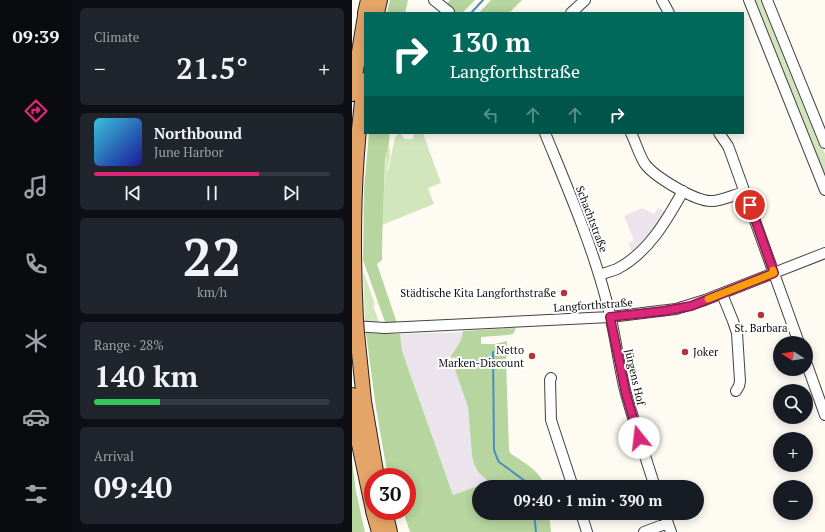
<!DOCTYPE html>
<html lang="en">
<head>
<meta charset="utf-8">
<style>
  body { margin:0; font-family:"PT Serif",serif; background:#20242c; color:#f1f3f6; height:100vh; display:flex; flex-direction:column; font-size:15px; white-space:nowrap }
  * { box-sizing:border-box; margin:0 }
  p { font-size:13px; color:#9ea1a6 }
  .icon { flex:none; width:22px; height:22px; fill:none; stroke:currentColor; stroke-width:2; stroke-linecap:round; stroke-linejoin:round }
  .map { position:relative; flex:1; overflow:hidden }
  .drawer { display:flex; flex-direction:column; gap:8px; padding:8px; background:#0d0f14; width:280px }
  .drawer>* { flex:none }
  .top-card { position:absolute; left:12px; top:12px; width:380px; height:122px; border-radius:0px; box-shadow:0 2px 10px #0003; background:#00695c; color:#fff; overflow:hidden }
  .needle { width:26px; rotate:282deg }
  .buttons { position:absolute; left:421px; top:336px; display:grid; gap:8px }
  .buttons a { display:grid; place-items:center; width:40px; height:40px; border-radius:50%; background:#171b24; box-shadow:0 2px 10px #0003; font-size:20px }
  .speed { position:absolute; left:12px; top:468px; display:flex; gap:8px; font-size:20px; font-weight:700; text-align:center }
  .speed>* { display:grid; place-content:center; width:52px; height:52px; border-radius:50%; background:#171b24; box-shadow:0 2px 10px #0003; line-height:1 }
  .speed .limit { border:6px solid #d22; background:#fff; color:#111 }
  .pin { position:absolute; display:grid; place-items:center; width:34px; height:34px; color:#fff; margin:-17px; border:2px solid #fff; border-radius:50%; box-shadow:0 1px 4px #0007 }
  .me { position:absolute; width:44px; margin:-22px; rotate:344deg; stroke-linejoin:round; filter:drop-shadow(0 0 3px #0008) }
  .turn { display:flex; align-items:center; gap:14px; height:84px; padding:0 20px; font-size:18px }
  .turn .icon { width:52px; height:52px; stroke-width:2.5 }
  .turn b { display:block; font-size:28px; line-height:34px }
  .lanes { display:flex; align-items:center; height:38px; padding:0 20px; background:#0003; justify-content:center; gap:20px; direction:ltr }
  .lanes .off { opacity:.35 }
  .big { font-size:30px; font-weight:600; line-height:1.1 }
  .drawer .tile { flex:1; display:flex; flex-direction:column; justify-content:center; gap:6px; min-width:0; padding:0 14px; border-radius:6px; background:#20242c }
  .drawer .dial { align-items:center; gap:0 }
  .dial b { font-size:52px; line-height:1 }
  .song { display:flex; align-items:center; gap:12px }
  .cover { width:48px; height:48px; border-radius:6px; background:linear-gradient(135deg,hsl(190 70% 55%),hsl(240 70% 35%)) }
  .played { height:4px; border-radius:2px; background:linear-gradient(90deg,#db2777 70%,#363941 70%) }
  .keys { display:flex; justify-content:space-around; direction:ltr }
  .heat { display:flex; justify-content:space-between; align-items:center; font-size:22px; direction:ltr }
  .charge { height:6px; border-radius:3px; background:linear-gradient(90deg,#34c759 28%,#363941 0) }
  .trip { position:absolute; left:120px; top:480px; width:232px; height:40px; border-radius:20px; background:#171b24; box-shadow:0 2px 10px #0003; font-weight:600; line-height:40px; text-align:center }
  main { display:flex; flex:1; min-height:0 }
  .menu { display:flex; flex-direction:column; width:72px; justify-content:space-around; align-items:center; background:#090b0e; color:#9ea1a6 }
  .menu .icon { width:28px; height:28px }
  .menu .on { color:#db2777 }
  .menu b { font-size:18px; color:#f1f3f6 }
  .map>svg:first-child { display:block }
</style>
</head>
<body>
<main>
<nav class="menu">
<b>09:39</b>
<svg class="icon on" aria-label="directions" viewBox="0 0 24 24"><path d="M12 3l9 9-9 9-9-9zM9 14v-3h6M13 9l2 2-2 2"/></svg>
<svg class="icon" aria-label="music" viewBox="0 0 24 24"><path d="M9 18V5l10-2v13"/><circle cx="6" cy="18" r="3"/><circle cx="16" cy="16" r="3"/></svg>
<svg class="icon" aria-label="phone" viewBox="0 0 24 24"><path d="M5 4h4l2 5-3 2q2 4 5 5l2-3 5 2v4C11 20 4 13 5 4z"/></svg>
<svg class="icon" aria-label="climate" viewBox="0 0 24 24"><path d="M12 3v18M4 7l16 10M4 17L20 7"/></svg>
<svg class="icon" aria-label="car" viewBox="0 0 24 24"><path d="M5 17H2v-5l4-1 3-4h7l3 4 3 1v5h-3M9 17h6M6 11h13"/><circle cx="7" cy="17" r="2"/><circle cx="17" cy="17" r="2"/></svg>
<svg class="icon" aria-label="filters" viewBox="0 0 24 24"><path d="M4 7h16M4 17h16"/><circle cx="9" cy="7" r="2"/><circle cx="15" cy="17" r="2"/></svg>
</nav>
<section class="drawer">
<div class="tile"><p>Climate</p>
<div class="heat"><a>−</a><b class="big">21.5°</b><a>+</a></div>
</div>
<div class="tile">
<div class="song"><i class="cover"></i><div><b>Northbound</b><p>June Harbor</p></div></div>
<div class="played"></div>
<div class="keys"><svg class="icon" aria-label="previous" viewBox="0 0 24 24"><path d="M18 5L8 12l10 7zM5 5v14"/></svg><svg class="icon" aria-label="pause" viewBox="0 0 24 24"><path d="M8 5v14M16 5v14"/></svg><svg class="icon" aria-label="next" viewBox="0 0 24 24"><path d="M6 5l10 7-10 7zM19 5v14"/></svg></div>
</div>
<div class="tile dial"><b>22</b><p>km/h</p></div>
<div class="tile"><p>Range · 28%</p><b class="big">140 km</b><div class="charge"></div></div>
<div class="tile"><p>Arrival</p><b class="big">09:40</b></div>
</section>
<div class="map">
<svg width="473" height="532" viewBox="0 0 473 532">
  <rect width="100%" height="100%" fill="#fefcf2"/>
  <path fill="#ece4ed" d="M290,208L302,214L306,208L316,213L281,254L276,243L282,241L272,216Z
    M111,332V338L108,343L99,356L102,357L106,369L103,370L116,407L120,456L122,464L126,472L137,482L101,495L50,351L48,334Z"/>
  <path fill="#d2e6be" d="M399,0H411L414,7L473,154V182Z
    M62,133H71L89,183L76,188L82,204L30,225L34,155L36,145L38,150V157L35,170L36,171L43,137L46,134H49L53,139H61Z
    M11,270L23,305L21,306L27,322L13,321Z"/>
  <path fill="#b6d59f" d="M38,0H56L53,13H35Z
    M98,0H123L110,13H103L94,5Z
    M139,0H170L157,13H127Z
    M17,133H37C39,142 34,152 33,161C32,194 30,227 30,260L25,264L45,323L33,322L11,260L12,189Z
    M164,328L161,334L156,335L129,337V344H143L155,341L154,361L157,450L158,453C171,462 189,471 193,487H127V513H197L199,532H58L51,511H55V477H36L24,408L14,333L48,334L50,351L101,495L137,482L126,472L122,464L120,456L116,407L103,370L106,369L103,357L100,358L99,356C105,347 110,341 111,331Z
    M0,460L4,492L13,532H0Z"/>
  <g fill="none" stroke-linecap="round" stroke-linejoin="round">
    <path stroke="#4a8ec0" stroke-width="2" d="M119,13L131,0
      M141,352L142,450L145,458L147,462L177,484L178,487
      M182,513L184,532"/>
    <g stroke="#424242" stroke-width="12">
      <path id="minor" d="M82,0L97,12
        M310,0L317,13
        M397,0L473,190
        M415,0L473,143
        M219,13L233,0
        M193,133C215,187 239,242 254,299C263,330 266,363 274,394C283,425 293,456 303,487
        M279,133C284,143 287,155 293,164C303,177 344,202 360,201C369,201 384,194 393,192
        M367,133L376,146L379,154L447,343
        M247,275C253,273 260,271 265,269C296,253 315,220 331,191
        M370,294L381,321L385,333L388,381L387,386L384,391
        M0,326L33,328L258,317L324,309L353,300L473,253
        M454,362L473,415
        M199,378L198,380L199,420L221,487
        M229,513L235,532
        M312,513L319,532
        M292,532L316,523"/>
    </g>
    <g stroke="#202020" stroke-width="16">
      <path id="highway" d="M13,13L16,0
        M25,13L28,0
        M0,94L13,16
        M4,320C0,240 1,160 13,80
        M5,333L12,401L25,477
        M0,395L7,444L21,510
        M21,511L27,532
        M33,511L38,532"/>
    </g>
    <use href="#minor" stroke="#fff" stroke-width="10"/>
    <use href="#highway" stroke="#e6a568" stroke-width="14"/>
    <g stroke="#202020" stroke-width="16" stroke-linecap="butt">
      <path id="highway-bridge" d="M4,320L5,333"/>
    </g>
    <use href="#highway-bridge" stroke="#e6a568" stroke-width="14"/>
  </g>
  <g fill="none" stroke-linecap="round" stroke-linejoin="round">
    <g stroke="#8e194d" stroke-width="10">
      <path id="route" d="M287,438L274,394L258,317L312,311L339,306L422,273L398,205"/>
    </g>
    <use href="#route" stroke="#db2777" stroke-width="7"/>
    <path stroke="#f59e0b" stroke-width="7" d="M356,299L422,273L421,270"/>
  </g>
  <g fill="#b23437" stroke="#fff" stroke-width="1.5">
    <circle cx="212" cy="293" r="4"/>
    <circle cx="409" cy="315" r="4"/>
    <circle cx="333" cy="352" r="4"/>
    <circle cx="180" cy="356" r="4"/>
  </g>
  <g text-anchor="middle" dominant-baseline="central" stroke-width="4" stroke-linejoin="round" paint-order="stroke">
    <g font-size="11" fill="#0f0f0f" stroke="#fff">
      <text transform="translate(240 219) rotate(69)">Schachtstraße</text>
      <text transform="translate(241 305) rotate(-4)">Langforthstraße</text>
      <text transform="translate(283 377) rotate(77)">Jürgens Hof</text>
    </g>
    <g font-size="11" fill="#0f0f0f" stroke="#fff" text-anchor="end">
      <text x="204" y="293">Städtische Kita Langforthstraße</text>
      <text x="409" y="328" text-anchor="middle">St. Barbara</text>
      <text x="172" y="350">Netto<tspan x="172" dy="13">Marken-Discount</tspan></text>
      <text x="341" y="352" text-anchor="start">Joker</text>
    </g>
  </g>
</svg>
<div class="buttons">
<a><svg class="needle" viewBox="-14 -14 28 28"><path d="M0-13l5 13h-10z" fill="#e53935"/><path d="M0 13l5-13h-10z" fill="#9ea1a6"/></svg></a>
<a><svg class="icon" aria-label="search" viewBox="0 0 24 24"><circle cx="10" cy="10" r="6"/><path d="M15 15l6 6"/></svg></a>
<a>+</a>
<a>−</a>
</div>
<div class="speed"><div class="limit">30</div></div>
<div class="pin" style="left:398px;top:205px;background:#d93025"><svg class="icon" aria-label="arrive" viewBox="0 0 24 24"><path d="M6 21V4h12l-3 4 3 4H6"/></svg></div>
<svg class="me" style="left:287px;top:438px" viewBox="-20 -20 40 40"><circle r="19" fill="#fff"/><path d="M0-13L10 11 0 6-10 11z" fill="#db2777"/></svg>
<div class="trip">09:40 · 1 min · 390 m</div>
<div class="top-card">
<div class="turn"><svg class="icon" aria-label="right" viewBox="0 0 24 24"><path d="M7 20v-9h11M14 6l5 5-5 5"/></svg><div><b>130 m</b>Langforthstraße</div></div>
<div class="lanes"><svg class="icon off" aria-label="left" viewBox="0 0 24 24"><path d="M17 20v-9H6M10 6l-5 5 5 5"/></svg><svg class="icon off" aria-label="ahead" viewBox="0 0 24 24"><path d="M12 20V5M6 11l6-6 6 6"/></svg><svg class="icon off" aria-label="ahead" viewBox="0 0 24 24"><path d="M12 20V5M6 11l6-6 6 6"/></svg><svg class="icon" aria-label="right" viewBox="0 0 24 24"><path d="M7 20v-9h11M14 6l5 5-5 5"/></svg></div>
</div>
</div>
</main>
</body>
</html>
